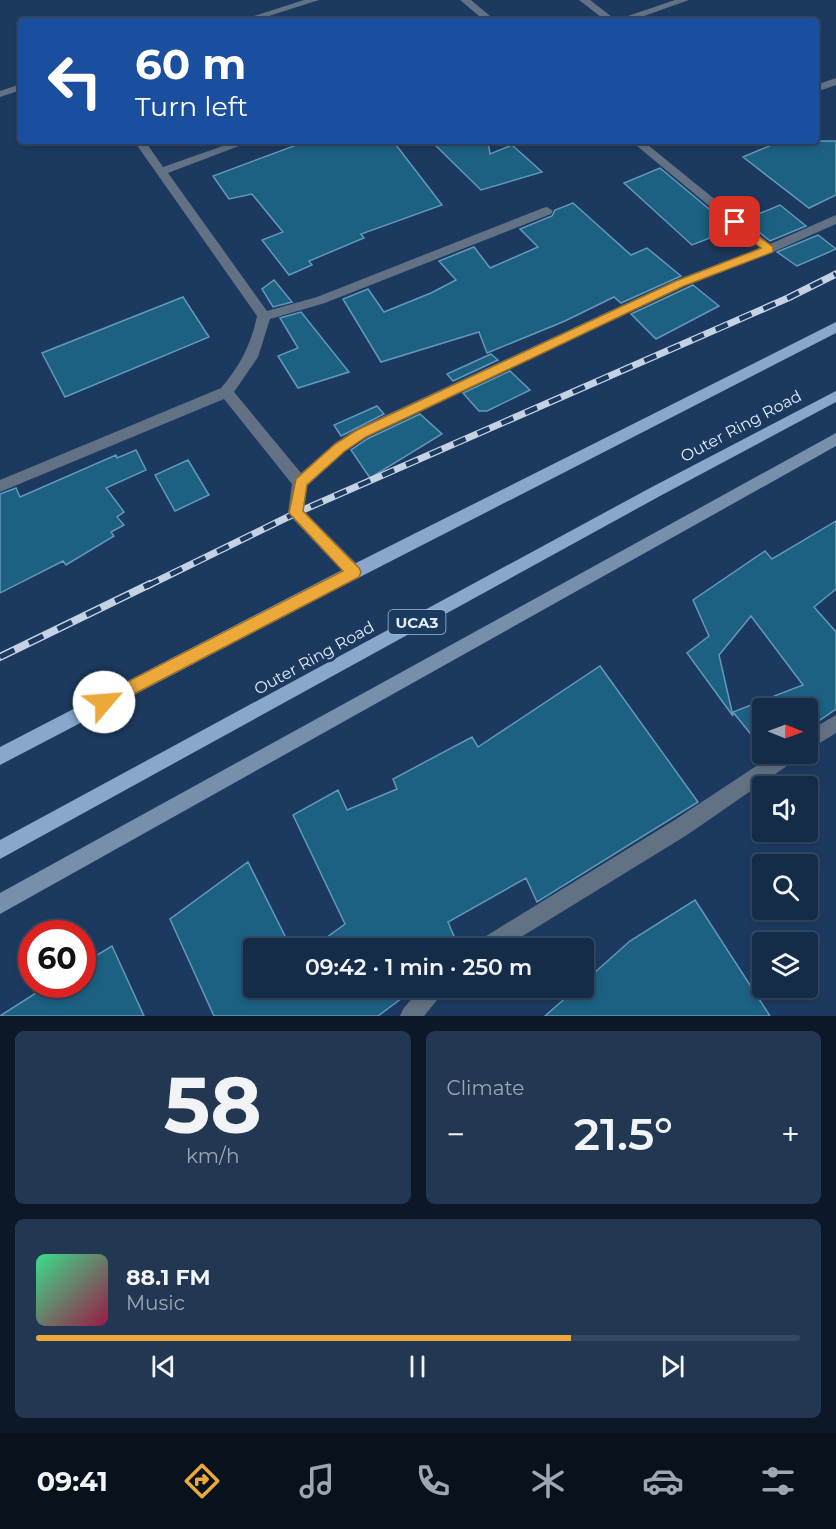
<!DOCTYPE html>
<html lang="en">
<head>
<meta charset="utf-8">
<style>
  body { margin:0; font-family:Montserrat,sans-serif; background:#223852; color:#f1f3f6; height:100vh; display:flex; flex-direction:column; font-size:22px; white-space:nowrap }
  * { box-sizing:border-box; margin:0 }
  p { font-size:20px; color:#9da7b4 }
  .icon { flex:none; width:33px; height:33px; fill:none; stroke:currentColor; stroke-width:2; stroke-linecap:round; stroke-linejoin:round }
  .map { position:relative; height:1016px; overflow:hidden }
  .sheet { display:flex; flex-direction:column; gap:15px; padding:15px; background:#0c1828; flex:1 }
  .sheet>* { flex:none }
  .guide { position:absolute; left:18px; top:18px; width:801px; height:126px; border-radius:6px; box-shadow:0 3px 9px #0003,0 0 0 2px #344860; background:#1a4fa0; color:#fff; overflow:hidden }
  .needle { width:39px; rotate:91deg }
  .buttons { position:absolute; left:752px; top:698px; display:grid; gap:12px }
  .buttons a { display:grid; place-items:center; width:66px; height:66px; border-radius:6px; background:#152c48; box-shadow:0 3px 9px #0003,0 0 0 2px #344860; font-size:30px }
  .speed { position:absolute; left:18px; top:920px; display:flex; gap:12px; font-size:30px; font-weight:700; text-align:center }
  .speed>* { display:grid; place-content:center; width:78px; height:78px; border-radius:50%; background:#152c48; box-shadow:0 3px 9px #0003,0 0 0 2px #344860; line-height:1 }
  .speed .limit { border:9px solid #d22; background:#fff; color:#111 }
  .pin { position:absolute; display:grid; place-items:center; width:51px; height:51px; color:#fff; margin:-26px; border-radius:12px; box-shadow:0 3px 9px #0006 }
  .me { position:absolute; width:66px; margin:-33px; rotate:63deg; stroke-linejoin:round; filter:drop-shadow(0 0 4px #0008) }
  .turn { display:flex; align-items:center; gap:21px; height:126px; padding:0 18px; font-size:27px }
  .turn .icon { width:78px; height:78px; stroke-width:2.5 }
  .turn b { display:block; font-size:42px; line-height:51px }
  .big { font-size:45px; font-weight:600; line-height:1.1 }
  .sheet .widget { flex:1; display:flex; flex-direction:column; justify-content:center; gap:9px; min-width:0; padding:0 21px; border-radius:9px; background:#223852 }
  .sheet .dial { align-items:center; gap:0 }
  .dial b { font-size:78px; line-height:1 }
  .song { display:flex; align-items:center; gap:18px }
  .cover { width:72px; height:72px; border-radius:9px; background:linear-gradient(135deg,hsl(150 70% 55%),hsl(340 70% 35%)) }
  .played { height:6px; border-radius:3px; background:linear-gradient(90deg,#eca93a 70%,#344860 70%) }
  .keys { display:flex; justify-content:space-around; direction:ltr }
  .heat { display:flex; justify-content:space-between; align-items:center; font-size:33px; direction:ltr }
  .sheet .tiles { flex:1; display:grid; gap:15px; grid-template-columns:1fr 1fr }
  .widget:last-child { grid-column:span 2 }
  .trip { position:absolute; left:243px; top:938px; width:351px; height:60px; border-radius:6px; background:#152c48; box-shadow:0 3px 9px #0003,0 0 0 2px #344860; font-weight:600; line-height:60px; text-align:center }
  .menu { display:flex; height:96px; justify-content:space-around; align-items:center; background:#08121d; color:#9da7b4 }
  .menu .icon { width:42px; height:42px }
  .menu .active { color:#eca93a }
  .menu b { font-size:27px; color:#f1f3f6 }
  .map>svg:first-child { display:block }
</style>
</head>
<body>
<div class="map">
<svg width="836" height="1016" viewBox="0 0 836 1016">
  <rect width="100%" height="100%" fill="#1c3a60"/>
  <path fill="#1c6082" stroke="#6299ba" stroke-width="1.5" d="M307,141H393L442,205L361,234L364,238L309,261L312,265L289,275L262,240L283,232L252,194L229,199L213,176Z
    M431,141H488L490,154L512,145L542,172L481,190Z
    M781,141H836V195L809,208L743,157Z
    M660,168L733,229L692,245L624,183Z
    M573,203L631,255L647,248L681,276L621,303L614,297L565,321L487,353L479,332L381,362L343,299L368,289L384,312L431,293L456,280L439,261L474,247L490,268L538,247L520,229L552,216L555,210Z
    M780,205L806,226L770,241L744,220Z
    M818,235L836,249L797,266L777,252Z
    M274,280L292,302L273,307L262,289Z
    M693,285L719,306L656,339L631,314Z
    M183,297L209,337L65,397L42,353Z
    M301,312L349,372L298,388L278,356L298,348L280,318Z
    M491,354L498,360L453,381L447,374Z
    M510,371L530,390L487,411H479L463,393Z
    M377,406L384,414L341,436L334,425Z
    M420,414L442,434L370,478L351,450L367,439Z
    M136,450L146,470L106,488L124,512L117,517L124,525L111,532L114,536L66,565L63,561L0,593V494L16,488L20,497L116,455L117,458Z
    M188,460L209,495L175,511L155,475Z
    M836,521V589L814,607L836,632V709L807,729V708H762V748L733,712L803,685L751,616L719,655L733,716L687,653L709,636L693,600L765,551L772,559Z
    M600,666L698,802L537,902L526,878L448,922L459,948H312L345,924L293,815L338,790L347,810L397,789L393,779L472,737L478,747Z
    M248,862L291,948H254V987H413L414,989L378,1016H214L170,919Z
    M695,900L770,1016H545L578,987H584V982L630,941Z
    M112,946L144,1016H0L50,984H82V964Z"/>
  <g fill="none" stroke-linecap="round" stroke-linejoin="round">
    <path fill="#627183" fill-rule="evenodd" d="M304,0H319L253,21H238Z
      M460,0H471L496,21H485Z
      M579,0H590L616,20L675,0H689L630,21H606Z
      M836,78V85L816,92V85Z
      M21,84V90L0,97V91Z
      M134,141H145L163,167L237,141H252L168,173L267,311L317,297L543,208L547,207L553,211L551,214L325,303L270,319L258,357L234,392L301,473L335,443L356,429L676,280L760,248L631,141H643L770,244L836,215V224L773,252L684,286L366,437L345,451L307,486L304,511L360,567L362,572L360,577L354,579L348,577L291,517L288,513L292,484L224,399L0,492V480L221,388C240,366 251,345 257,316Z
      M836,715V733L807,751V732Z
      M776,753H800L797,759L687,835L503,948H475L478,941L673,821Z
      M422,987H445L442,994L424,1016H400L403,1009Z"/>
    <path fill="#788fac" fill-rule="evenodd" d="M836,433V446L0,914V893Z"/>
    <path fill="#89a6cc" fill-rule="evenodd" d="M836,322V333L360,577L0,765V747L348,567Z
      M836,391V402L660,496L0,859V840L650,488Z"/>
    <g stroke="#c4d2e3" stroke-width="7">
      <path id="rail-far1" d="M147,586L296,513L788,298L836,274"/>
    </g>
    <g stroke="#c4d2e3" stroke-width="8">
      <path id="rail" d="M0,657L150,584"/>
    </g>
    <use href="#rail-far1" stroke="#1c3a60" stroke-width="4.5" stroke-dasharray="13" stroke-linecap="butt"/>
    <use href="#rail" stroke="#1c3a60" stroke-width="5" stroke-dasharray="16" stroke-linecap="butt"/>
  </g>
  <path fill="#eca93a" stroke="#996e26" stroke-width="1.5" d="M735,219L773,247V252L684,286L366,437L345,451L307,485L303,511L359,568L361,572L359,577L109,707L104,710L98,707L96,702L98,697L343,571L289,513L296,479L335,444L357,430L676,281L761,248L732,225L730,222Z"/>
  <g text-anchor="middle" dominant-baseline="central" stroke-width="6" stroke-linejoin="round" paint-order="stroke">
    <rect fill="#1c3a60" stroke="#a6b7cc" stroke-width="1.5" x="388.5" y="610" width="57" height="24" rx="4.5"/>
    <g font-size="15" font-weight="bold" fill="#e1ecfa">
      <text x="417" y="622">UCA3</text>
    </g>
    <g font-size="16" fill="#e1ecfa" stroke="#1c3a60">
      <text transform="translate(741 426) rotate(-28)">Outer Ring Road</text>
      <text transform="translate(314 658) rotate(-29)">Outer Ring Road</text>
    </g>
  </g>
</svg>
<div class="buttons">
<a><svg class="needle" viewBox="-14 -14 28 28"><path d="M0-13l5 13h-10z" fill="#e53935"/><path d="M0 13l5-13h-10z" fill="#9da7b4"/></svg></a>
<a><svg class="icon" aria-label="sound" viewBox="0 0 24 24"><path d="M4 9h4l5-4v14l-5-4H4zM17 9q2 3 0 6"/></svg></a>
<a><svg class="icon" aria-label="search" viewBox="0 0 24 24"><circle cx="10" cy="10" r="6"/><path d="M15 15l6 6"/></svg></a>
<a><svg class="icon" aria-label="layers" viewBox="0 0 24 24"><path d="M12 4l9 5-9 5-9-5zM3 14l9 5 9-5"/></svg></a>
</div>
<div class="speed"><div class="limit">60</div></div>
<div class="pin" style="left:735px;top:222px;background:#d93025"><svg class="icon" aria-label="arrive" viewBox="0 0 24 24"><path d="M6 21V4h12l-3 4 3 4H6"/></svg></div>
<svg class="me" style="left:104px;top:702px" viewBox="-20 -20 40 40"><circle r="19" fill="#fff"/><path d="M0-13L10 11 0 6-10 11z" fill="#eca93a"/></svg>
<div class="trip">09:42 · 1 min · 250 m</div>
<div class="guide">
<div class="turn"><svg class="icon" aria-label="left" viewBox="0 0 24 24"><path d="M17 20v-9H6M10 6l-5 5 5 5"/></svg><div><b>60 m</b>Turn left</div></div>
</div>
</div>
<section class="sheet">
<div class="tiles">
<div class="widget dial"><b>58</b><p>km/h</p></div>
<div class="widget"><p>Climate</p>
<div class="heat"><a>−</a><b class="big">21.5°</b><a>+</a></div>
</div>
<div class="widget">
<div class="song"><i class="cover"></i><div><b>88.1 FM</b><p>Music</p></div></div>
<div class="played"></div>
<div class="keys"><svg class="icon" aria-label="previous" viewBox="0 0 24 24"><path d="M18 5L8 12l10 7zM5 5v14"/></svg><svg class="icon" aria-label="pause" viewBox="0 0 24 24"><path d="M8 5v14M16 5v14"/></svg><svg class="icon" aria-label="next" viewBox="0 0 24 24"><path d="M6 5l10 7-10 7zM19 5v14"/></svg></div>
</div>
</div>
</section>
<nav class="menu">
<b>09:41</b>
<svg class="icon active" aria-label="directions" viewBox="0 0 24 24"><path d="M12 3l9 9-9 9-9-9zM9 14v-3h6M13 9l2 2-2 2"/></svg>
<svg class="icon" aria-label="music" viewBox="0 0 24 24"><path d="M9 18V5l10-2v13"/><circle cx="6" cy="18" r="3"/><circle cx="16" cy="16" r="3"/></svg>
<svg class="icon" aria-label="phone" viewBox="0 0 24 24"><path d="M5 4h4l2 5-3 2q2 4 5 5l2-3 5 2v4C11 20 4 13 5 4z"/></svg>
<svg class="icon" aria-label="climate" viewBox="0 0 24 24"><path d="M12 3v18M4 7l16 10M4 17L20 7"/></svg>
<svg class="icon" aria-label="car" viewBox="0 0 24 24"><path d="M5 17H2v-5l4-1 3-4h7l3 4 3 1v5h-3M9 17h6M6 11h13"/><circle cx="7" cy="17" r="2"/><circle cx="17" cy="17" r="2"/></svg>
<svg class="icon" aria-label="filters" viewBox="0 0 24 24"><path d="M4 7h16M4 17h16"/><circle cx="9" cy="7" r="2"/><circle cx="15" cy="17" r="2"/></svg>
</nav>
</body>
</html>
